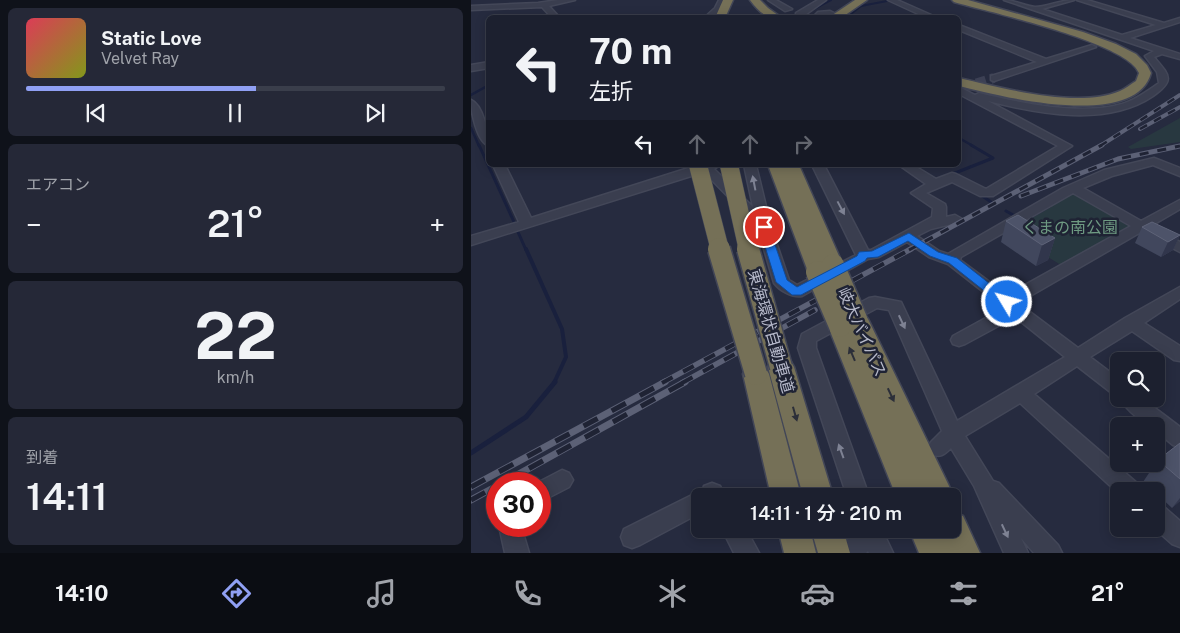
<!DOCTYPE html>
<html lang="ja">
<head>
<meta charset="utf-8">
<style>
  body { margin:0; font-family:"Public Sans","Noto Sans JP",sans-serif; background:#252837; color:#f1f3f6; height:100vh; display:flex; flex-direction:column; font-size:19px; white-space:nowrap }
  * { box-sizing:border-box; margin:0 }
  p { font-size:16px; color:#a0a3aa }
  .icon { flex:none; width:28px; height:28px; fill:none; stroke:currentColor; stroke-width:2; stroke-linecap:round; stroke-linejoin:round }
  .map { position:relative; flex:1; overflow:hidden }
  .details { display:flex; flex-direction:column; gap:8px; padding:8px; background:#0f121a; width:471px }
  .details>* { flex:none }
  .guide { position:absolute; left:15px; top:15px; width:475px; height:152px; border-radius:8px; box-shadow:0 2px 12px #0003,0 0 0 1px #3a3e4b; background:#1c202f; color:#f1f3f6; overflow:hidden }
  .controls { position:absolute; left:639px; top:352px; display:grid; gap:10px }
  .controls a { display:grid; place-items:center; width:55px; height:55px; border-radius:8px; background:#1c202f; box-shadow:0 2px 12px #0003,0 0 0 1px #3a3e4b; font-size:25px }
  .speed { position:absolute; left:15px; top:472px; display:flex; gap:10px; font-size:25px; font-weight:700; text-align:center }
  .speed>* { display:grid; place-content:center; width:65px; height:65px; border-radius:50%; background:#1c202f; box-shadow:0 2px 12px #0003,0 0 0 1px #3a3e4b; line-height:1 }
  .speed .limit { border:8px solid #d22; background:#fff; color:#111 }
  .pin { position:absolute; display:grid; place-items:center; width:42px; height:42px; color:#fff; margin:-21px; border:2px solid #fff; border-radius:50%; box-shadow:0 1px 5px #0007 }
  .me { position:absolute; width:55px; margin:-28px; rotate:307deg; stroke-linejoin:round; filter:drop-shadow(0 0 4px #0008) }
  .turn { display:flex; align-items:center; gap:18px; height:105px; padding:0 20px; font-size:22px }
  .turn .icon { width:65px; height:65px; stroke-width:2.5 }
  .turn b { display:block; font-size:35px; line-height:42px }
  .lanes { display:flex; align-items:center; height:48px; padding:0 20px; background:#0003; justify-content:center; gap:25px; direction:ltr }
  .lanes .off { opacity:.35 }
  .big { font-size:38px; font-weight:600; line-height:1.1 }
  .details .widget { flex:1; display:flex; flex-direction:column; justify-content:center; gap:8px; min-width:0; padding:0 18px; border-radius:8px; background:#252837 }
  .details .dial { align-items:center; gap:0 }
  .dial b { font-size:65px; line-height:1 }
  .song { display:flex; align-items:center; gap:15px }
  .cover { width:60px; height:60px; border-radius:8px; background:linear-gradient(135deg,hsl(350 70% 55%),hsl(70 70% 35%)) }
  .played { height:5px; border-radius:2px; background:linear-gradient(90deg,#90a0f4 55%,#3a3e4b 55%) }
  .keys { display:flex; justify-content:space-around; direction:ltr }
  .heat { display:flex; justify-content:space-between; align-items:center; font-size:28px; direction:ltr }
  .trip { position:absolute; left:220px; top:488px; width:270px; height:50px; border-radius:8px; background:#1c202f; box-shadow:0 2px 12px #0003,0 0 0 1px #3a3e4b; font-weight:600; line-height:50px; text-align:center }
  .menu { display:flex; height:80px; justify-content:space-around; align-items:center; background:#0b0d13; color:#a0a3aa }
  .menu .icon { width:35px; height:35px }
  .menu .current { color:#90a0f4 }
  .menu b { font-size:22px; color:#f1f3f6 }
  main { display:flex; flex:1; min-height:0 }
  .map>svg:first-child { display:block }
</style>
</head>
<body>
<main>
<section class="details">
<div class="widget">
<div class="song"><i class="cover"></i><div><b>Static Love</b><p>Velvet Ray</p></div></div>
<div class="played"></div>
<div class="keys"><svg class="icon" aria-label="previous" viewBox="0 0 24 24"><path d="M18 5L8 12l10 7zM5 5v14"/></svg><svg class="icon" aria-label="pause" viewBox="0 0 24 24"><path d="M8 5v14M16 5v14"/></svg><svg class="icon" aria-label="next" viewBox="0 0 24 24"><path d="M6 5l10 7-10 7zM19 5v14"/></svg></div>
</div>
<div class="widget"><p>エアコン</p>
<div class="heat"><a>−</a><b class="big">21°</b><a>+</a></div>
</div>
<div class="widget dial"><b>22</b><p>km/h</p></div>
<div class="widget"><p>到着</p><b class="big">14:11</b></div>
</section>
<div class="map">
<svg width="709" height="553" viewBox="0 0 709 553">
  <rect width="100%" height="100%" fill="#262b3f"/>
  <path fill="#283840" d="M709,118V142L660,149L657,147Z
    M598,193H604L659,227L590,265L534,231Z"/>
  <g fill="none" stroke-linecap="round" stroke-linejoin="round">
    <path stroke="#19203d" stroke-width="2" d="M539,0L559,6
      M326,18L360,0
      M375,18L390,6L416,1"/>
    <path stroke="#19203d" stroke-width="2.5" d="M0,95L18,85
      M0,128L8,146
      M488,138L502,146"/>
    <path stroke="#19203d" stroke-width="3" d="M8,145L43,222
      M479,175L522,158L500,145
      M507,193L520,202
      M535,211L544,216
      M553,221L579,206
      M47,232L55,250"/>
    <path stroke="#19203d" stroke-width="4" d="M55,249L91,329L95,357L83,383"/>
    <path stroke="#19203d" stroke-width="5" d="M0,453L55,417L84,382"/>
    <path stroke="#3c4054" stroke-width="10" stroke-dasharray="10 5" stroke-linecap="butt" d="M491,88L523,78"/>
    <g stroke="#434758" stroke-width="3">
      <path id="minor" d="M87,0H104L78,6L89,18H81L71,7L0,10V6L67,3Z
        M248,0H254C250,11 245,18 233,18L244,8Z
        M297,0H305L321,9L314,11Z
        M347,0H355L331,17H325V13Z
        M417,0H426L467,18H456Z
        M533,0C544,0 553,6 564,7C575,7 590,0 603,0L571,9L651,35L685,25L606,0H616L693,23L709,18V22L659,38L709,54V59L691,54L683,57C698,75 705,80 682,96C636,127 568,114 517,101L601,146L522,196H509L481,182L455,193L474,204L475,207V217L484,215L491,219L489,222L460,229L446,236L468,251L477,254L592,188L633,170L683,158L709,168V176L682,165L641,176L612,188L670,221L709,200V209L680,226L709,242V252L670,232L547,303L607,348L654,318L709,287V299L673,323L709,346V361L703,360L661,331L619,357L648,379V396L642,394L606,366L563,394L667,484L670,491H648V494L549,403L494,436L522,481L528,483L587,545L591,553H563L550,538L557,553H533L503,486L480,448C473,455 469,458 460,454L457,448L460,442L471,431L418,310L406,308L345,341V348L398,496H376L327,348L331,334L398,298L404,297L430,302L486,421L594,357L544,317L494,344L488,346L482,344L480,340L482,336L533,308L477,264L458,257L436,242L408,257L397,259L331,296C322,298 309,291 303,283L285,222L277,217L233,172L0,245V236L48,222L22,165H34L60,218L227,165H249L243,169L282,207L273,165H285L300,227L318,280L326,285L385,255L341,165H353L397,250H400L461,217L462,208L440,193L455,184L428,165H442L465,179L481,173L485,174L515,189L587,146L488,94V87L504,95L508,93C550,103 609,116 651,104C664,100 677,91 688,83L686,72L674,56L683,51ZM602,193L660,226L536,295L489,260L490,257Z
        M359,11L363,13L362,15L341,18L347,12Z
        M488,25L575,59L621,45L625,47L523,81L520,80V76L566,62L488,30Z
        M18,62V68L0,71V65Z
        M0,100C12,105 18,134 18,146C6,142 0,112 0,100Z
        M650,399H672L709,427V447L702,445L685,431V426C674,426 654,409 650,399Z
        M91,470L98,473L102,480L98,487L69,502V484H64Z
        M241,483L249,486L254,496H229V513L169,545L161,548L153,545L150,537L153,529L221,495L231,492L233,486Z
        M685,504L693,507L709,521V547L701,544L684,529Z
        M28,526H50L58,553H34Z
        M251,529H275L288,553H263Z
        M387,529H413L412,532L422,553H398L397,551L395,553H367L371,545Z"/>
    </g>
    <g stroke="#424657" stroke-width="3">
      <path id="highway" d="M252,0H262L254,18H244Z
        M279,0H289L297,8L311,18C294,18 289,13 279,0Z
        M384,0H396L370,18H357Z
        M481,0H497L612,32L645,44L665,54L676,65L680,73C664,131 528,96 488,86V78C531,88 607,109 649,91C654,89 660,84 665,81L668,73C656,42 517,12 483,2Z
        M297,165H328L372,265L369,270L362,272L356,270L353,277L346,279L339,277Z
        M385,311L393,313L397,319L478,486L482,496L481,498V496H425L357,326L361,320L369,318L374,319L377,313Z
        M310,357L319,360L323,367L362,496H332L297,367L301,360Z
        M285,364L294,367L298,374L330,496H300L272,374L276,367Z
        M481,512L492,516L509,553H448L438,529H481Z
        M307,529H339L345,553H313Z
        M340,529H372L379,553H347Z"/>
    </g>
    <use href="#minor" fill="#3a3e4f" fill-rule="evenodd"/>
    <use href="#highway" fill="#757057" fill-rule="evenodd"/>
    <g stroke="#5c6176" stroke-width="4">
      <path id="rail-far3" d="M669,129L709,107
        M629,146L709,95"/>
    </g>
    <g stroke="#5c6176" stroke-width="5">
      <path id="rail-far2" d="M550,196L647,159L709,146
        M438,250L631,145"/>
    </g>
    <g stroke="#5c6176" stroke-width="5.5">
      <path id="rail-far1" d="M191,383L440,249
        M211,383L344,310"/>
    </g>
    <g stroke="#5c6176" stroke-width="7">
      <path id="rail" d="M30,484L214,382
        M0,487L194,382
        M0,500L26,486"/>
    </g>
    <use href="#rail-far3" stroke="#1f2334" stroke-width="2.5" stroke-dasharray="8" stroke-linecap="butt"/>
    <use href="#rail-far2" stroke="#1f2334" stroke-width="3" stroke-dasharray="9" stroke-linecap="butt"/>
    <use href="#rail-far1" stroke="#1f2334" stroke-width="4" stroke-dasharray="12" stroke-linecap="butt"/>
    <use href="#rail" stroke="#1f2334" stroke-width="5" stroke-dasharray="16" stroke-linecap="butt"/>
    <g stroke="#424657" stroke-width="19" stroke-linecap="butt">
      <path id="highway-bridge-far1" d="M227,165L249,250
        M258,165L277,250"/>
    </g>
    <g stroke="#424657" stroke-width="25" stroke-linecap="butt">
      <path id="highway-bridge" d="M248,249L285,374
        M277,249L310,367
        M362,265L385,319
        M346,272L369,326"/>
    </g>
    <use href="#highway-bridge-far1" stroke="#757057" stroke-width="18"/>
    <use href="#highway-bridge" stroke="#757057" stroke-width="22"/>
  </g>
  <path fill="#41475d" d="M535,221L584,238L577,260L565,266L530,242Z
    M671,227L709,235L702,250L690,257L664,243Z
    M709,443V501L701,508L685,493V491H683L672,482L684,464H685L687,460Z"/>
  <path fill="#31364c" d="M709,235L702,250L690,257L697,242Z
    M584,238L577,260L565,266L571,245Z
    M709,498V501L701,508Z"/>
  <path fill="#4d5369" stroke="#5e6378" d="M547,215L584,238L571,245L535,221Z
    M681,222L709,235L697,242L671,227Z
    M709,443V479L687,460Z"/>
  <defs><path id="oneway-solid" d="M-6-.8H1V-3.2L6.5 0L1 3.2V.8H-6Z" transform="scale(1.25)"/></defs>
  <g fill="#7e8293">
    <use href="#oneway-solid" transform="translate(283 183) rotate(-101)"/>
    <use href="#oneway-solid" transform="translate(370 208) rotate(62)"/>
    <use href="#oneway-solid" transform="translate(431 322) rotate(65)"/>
    <use href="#oneway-solid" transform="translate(370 451) rotate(-110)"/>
    <use href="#oneway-solid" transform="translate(534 531) rotate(65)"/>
  </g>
  <g fill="#2c2f39">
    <use href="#oneway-solid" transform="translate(381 354) rotate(-113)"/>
    <use href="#oneway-solid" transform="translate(420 395) rotate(65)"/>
    <use href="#oneway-solid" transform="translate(324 414) rotate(74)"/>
  </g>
  <path fill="#1a73e8" stroke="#114b97" d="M293,224L298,227L316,280L326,287L386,256L388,252L401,251L438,233L467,252L486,258L542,302L536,306L531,305L478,263L459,256L437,241L407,257L396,258L394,261L330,295H321L305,282L288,227Z"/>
  <g text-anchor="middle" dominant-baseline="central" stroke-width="5" stroke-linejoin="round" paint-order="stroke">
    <g font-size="16" fill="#6e9a82" stroke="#1f2334">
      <text x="599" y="227">くまの南公園</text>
    </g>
    <g font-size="16" fill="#b6b9ca" stroke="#1f2334">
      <text transform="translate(300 331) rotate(74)">東海環状自動車道</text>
      <text transform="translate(391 332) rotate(66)">岐大バイパス</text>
    </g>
  </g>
</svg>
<div class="controls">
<a><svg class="icon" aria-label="search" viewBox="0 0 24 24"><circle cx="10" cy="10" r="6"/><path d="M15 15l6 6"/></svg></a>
<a>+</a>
<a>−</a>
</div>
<div class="speed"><div class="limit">30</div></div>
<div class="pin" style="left:293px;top:227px;background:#d93025"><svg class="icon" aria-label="arrive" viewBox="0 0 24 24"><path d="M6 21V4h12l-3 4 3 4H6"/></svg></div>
<svg class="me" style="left:536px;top:302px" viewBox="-20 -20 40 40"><circle r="17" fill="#1a73e8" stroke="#fff" stroke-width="3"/><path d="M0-11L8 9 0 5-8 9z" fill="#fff"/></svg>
<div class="trip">14:11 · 1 分 · 210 m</div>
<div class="guide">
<div class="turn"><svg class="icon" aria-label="left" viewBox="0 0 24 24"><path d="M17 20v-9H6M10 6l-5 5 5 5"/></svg><div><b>70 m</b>左折</div></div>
<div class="lanes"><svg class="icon" aria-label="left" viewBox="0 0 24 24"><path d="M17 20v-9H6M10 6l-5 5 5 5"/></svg><svg class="icon off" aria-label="ahead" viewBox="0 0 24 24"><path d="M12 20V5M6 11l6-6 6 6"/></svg><svg class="icon off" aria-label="ahead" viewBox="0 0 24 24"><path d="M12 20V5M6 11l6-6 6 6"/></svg><svg class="icon off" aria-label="right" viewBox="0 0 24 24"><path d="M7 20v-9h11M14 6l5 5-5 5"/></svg></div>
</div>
</div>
</main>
<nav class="menu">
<b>14:10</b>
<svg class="icon current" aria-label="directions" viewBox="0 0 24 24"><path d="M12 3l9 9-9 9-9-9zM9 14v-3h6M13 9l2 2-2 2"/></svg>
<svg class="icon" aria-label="music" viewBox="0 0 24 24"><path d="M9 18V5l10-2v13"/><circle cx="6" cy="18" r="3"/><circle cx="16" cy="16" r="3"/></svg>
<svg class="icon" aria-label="phone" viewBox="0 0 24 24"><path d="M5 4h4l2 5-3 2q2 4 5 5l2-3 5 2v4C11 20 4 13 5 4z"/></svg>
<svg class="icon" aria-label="climate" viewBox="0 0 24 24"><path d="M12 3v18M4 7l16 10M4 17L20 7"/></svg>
<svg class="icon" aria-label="car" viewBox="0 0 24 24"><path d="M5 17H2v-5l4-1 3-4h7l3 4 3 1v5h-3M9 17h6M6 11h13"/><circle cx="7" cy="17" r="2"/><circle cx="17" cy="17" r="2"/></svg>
<svg class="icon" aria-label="filters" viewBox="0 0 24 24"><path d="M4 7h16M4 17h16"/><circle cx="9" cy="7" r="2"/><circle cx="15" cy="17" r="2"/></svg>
<b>21°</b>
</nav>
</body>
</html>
